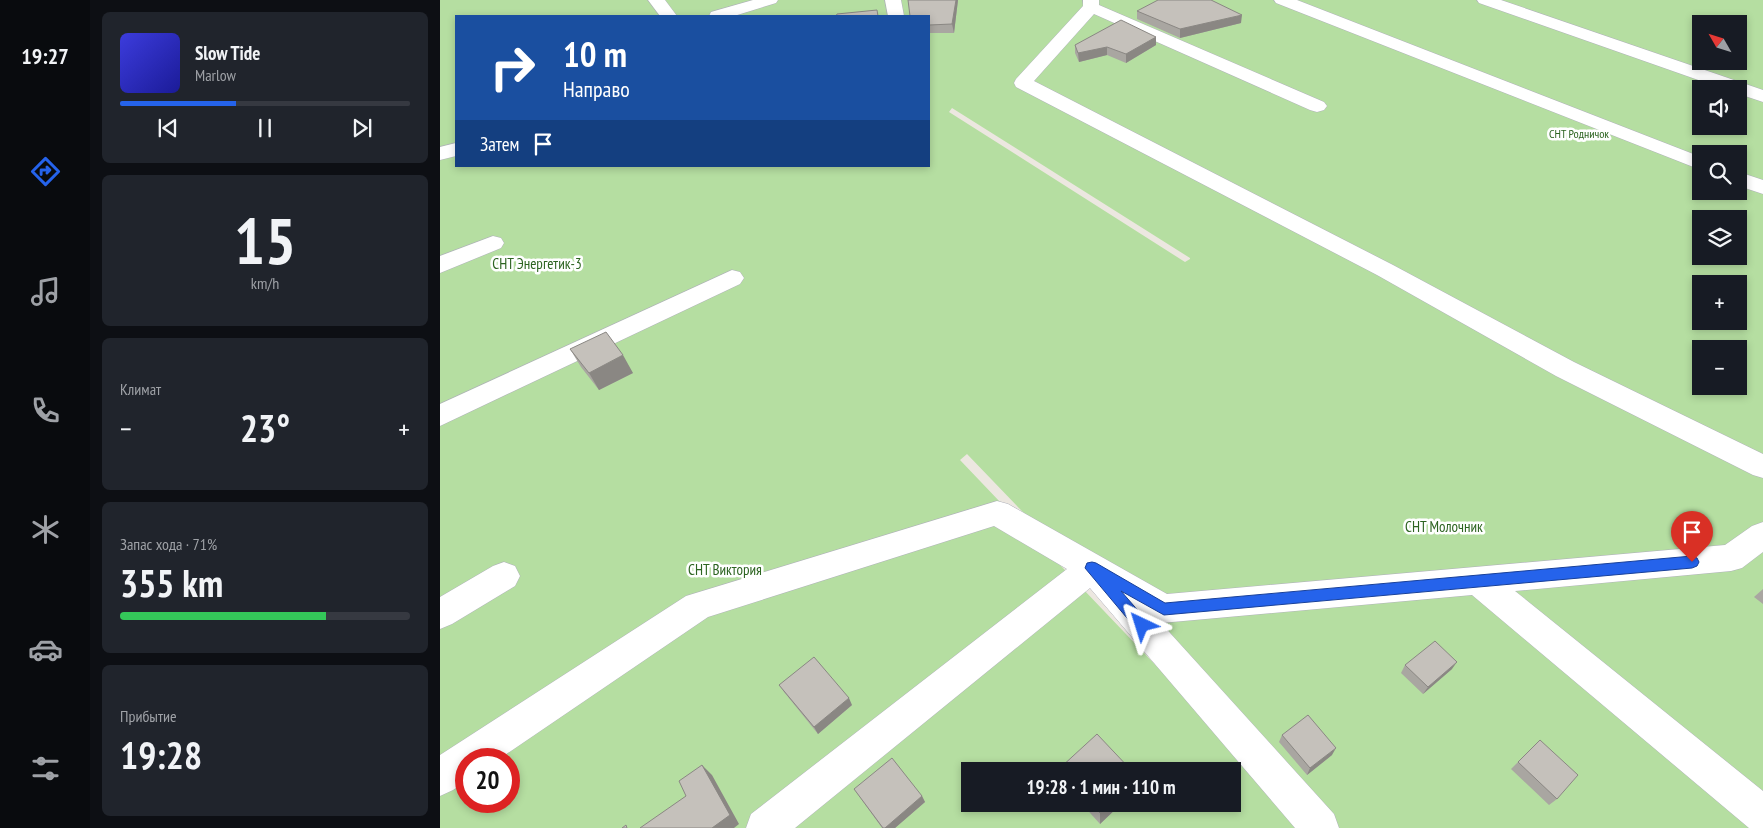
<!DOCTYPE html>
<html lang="ru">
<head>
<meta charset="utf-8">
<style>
  body { margin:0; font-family:"PT Sans Narrow",sans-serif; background:#20242c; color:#f1f3f6; height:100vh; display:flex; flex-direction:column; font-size:19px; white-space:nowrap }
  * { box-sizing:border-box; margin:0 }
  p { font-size:16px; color:#9ea1a6 }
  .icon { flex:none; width:28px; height:28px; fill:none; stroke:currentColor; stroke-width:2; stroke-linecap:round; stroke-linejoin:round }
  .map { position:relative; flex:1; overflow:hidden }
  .details { display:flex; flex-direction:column; gap:12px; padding:12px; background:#0d0f14; width:350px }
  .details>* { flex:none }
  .guide { position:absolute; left:15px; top:15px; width:475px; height:152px; border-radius:0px; box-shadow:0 2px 8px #0003; background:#1a4fa0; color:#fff; overflow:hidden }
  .needle { width:32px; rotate:309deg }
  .tools { position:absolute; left:1252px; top:15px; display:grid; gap:10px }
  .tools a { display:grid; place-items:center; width:55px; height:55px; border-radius:0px; background:#171b24; box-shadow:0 2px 8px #0003; font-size:25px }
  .speed { position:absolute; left:15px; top:748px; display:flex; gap:10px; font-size:25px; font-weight:700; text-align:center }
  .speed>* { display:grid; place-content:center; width:65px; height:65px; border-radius:50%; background:#171b24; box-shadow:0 2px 8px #0003; line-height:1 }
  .speed .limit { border:8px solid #d22; background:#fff; color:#111 }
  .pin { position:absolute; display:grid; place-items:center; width:42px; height:42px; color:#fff; margin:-51px -21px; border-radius:50% 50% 50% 0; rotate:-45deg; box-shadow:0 0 5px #0007 }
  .pin .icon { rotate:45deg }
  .me { position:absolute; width:55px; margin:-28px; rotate:319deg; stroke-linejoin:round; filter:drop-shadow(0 0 4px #0008) }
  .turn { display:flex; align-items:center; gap:18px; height:105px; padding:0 25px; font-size:22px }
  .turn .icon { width:65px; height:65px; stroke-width:2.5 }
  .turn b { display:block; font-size:35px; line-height:42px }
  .then { display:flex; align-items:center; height:48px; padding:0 25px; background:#0003; gap:10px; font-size:19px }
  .big { font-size:38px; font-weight:600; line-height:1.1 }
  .details .card { flex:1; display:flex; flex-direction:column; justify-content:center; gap:8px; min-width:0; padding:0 18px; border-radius:8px; background:#20242c }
  .details .dial { align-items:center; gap:0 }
  .dial b { font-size:65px; line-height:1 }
  .song { display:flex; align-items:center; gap:15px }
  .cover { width:60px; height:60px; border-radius:8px; background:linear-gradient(135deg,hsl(240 70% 55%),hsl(240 70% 35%)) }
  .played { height:5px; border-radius:2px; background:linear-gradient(90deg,#2563eb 40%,#363941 40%) }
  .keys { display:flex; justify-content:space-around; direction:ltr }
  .heat { display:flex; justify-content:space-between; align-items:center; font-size:28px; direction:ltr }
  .charge { height:8px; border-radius:4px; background:linear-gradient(90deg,#34c759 71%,#363941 0) }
  .trip { position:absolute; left:521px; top:762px; width:280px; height:50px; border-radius:0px; background:#171b24; box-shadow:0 2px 8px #0003; font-weight:600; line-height:50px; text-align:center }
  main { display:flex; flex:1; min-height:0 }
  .dock { display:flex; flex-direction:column; width:90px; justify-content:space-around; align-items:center; background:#090b0e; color:#9ea1a6 }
  .dock .icon { width:35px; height:35px }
  .dock .current { color:#2563eb }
  .dock b { font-size:22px; color:#f1f3f6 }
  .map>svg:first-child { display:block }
</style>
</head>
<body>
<main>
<nav class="dock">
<b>19:27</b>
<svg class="icon current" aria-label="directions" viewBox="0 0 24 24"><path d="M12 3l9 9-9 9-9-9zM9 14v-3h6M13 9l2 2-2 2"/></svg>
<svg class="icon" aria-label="music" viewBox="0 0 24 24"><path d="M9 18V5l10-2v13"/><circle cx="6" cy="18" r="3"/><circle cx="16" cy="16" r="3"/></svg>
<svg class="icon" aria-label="phone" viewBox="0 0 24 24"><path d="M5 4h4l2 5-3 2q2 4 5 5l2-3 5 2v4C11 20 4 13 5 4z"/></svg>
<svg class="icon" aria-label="climate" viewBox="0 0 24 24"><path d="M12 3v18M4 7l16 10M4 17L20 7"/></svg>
<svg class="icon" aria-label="car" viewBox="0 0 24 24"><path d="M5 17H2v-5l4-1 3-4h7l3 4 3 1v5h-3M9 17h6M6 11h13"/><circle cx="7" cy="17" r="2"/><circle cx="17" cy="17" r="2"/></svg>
<svg class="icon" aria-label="filters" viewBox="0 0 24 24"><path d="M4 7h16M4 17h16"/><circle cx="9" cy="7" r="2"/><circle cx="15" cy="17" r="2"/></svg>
</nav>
<section class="details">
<div class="card">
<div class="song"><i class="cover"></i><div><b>Slow Tide</b><p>Marlow</p></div></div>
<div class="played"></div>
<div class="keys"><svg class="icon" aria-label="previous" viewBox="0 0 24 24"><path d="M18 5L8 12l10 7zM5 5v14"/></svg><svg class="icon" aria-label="pause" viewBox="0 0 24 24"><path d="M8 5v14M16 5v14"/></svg><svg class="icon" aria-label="next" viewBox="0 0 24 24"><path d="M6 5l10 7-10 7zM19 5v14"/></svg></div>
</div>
<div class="card dial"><b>15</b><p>km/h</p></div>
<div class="card"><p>Климат</p>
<div class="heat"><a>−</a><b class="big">23°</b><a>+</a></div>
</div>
<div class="card"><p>Запас хода · 71%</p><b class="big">355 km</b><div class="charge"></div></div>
<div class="card"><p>Прибытие</p><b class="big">19:28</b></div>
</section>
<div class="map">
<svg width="1323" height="828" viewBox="0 0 1323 828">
  <rect width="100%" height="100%" fill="#ece7e0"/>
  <path fill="#b5dea1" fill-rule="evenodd" d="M0,0H1323V828H887L527,454L520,460L871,828H0ZM16,16H489V166H16ZM1261,24H1299V61H1261ZM1261,89H1299V126H1261ZM512,108L750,258V259L745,262L509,112ZM1261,154H1299V191H1261ZM1261,219H1299V256H1261ZM1261,284H1299V321H1261ZM1261,349H1299V386H1261ZM26,759H69V801H26ZM530,771H792V804H530Z"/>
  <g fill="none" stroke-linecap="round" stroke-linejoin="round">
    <g stroke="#b0b1bb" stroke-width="1">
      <path id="minor" d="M208,0H225L237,16H220Z
        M313,0H338L336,3L294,16H269L271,12Z
        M445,0H461L464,16H448Z
        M643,0H659V5L884,102L887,106L884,110L877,112L870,110L654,14L594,81L953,265L1134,362L1323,454V478L1313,475L1116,376L937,275L576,87L574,83L576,79L643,6Z
        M834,0H857L1261,157V170L836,3Z
        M1037,0H1061L1323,90V102L1299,94V89H1284L1039,3Z
        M16,143V156L0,160V147Z
        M1299,172L1323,180V194L1299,186Z
        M53,236L61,238L64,243L61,248L0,273V256Z
        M292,270L300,272L304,278L300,284L0,426V404Z
        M557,501L568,504L727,594L1285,545L1312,526L1323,522V552L1302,568L1291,571L1075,591L1323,791V828H1309L1032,595L721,623L894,814L899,828H855L650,588L355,828H306L311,814L627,569L554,526L268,617L59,759H26V781L13,790L0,796V755L246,596Z
        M64,562L75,566L80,576L75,586L12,624L0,629V597L53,566Z"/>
    </g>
    <use href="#minor" fill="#fff" fill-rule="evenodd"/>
  </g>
  <path fill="#a9a6a1" d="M518,0L514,33H489V16Z
    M697,11L801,23L740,38L697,19Z
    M716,37V45L686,63L667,55L639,62L635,53V45Z
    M130,349L193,373L159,390L141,367Z
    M1323,589V604L1314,597Z
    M965,665L1012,669L983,694L961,673Z
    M339,685L412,705L378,734L344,692Z
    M842,735L892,755L867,775L839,742Z
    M1100,740L1117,799L1109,805L1071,769Z
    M414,789L482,796L485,802L455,828H442Z
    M642,804H681L660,824Z"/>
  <path fill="#8a8783" d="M516,0H518L514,33L512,24Z
    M802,15L801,23L740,38V29Z
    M716,37V45L686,63V54Z
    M667,47V55L639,62L638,53Z
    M183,355L193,373L159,390L149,373Z
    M1017,662L1012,669L983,694L988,687Z
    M409,698L412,705L378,734L374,727Z
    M896,748L892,755L867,775L870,768Z
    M262,765L272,775L299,824L294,828H272Z
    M482,796L485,802L455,828H445Z
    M669,804H681L660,824V813Z"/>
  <path fill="#c5c1bb" stroke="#8a8783" d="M468,0H516L512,24L489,25V16H470Z
    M718,0H771L802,15L740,29L697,11Z
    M437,10L438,16H396L397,14Z
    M681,20L716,37L686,54L667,47L638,53L635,45Z
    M166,332L183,355L149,373L130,349Z
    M995,641L1017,662L988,687L965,665Z
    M374,657L409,698L374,727L339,685Z
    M868,715L896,748L870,768L842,735Z
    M657,734L692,771H624L620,768Z
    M1100,740L1138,775L1117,799L1078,762Z
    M452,758L482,796L445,828H443L414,789Z
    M262,765L290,815L272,828H200L246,796L239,781Z
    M652,804H669L660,813Z
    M186,825L187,828H182Z"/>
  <path fill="#2563eb" stroke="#184099" d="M1252,556L1257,558L1259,562L1257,566L1252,568L724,615L681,591L707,621L709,625L707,630L702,632L697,630L645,568L647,563L652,562L656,563L725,603Z"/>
  <g text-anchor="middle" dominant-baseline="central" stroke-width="5" stroke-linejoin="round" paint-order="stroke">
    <g font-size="12" fill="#2d6421" stroke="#fff">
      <text x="1139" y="133">СНТ Родничок</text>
    </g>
    <g font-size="15" fill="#2d6421" stroke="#fff">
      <text x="97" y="263">СНТ Энергетик-3</text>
      <text x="1004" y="526">СНТ Молочник</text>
      <text x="285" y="569">СНТ Виктория</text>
    </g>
  </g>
</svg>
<div class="tools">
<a><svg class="needle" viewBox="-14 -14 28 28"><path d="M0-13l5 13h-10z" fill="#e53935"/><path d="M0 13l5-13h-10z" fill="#9ea1a6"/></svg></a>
<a><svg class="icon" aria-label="sound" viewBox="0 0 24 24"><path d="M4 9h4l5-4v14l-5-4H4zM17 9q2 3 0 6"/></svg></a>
<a><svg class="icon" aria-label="search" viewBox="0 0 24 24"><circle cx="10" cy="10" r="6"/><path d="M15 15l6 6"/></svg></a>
<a><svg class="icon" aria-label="layers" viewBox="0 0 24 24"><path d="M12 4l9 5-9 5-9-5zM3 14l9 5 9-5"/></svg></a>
<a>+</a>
<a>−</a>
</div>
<div class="speed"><div class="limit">20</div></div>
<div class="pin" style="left:1252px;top:562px;background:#d93025"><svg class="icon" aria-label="arrive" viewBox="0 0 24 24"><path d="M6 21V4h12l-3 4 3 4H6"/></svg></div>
<svg class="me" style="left:702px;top:625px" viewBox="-20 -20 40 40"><path d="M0-17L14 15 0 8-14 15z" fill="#2563eb" stroke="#fff" stroke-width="4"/></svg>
<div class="trip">19:28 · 1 мин · 110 m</div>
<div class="guide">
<div class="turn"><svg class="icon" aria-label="right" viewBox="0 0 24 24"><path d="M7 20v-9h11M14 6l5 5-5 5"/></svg><div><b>10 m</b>Направо</div></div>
<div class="then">Затем<svg class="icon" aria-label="arrive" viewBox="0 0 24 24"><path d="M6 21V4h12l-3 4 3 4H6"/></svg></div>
</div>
</div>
</main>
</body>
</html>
